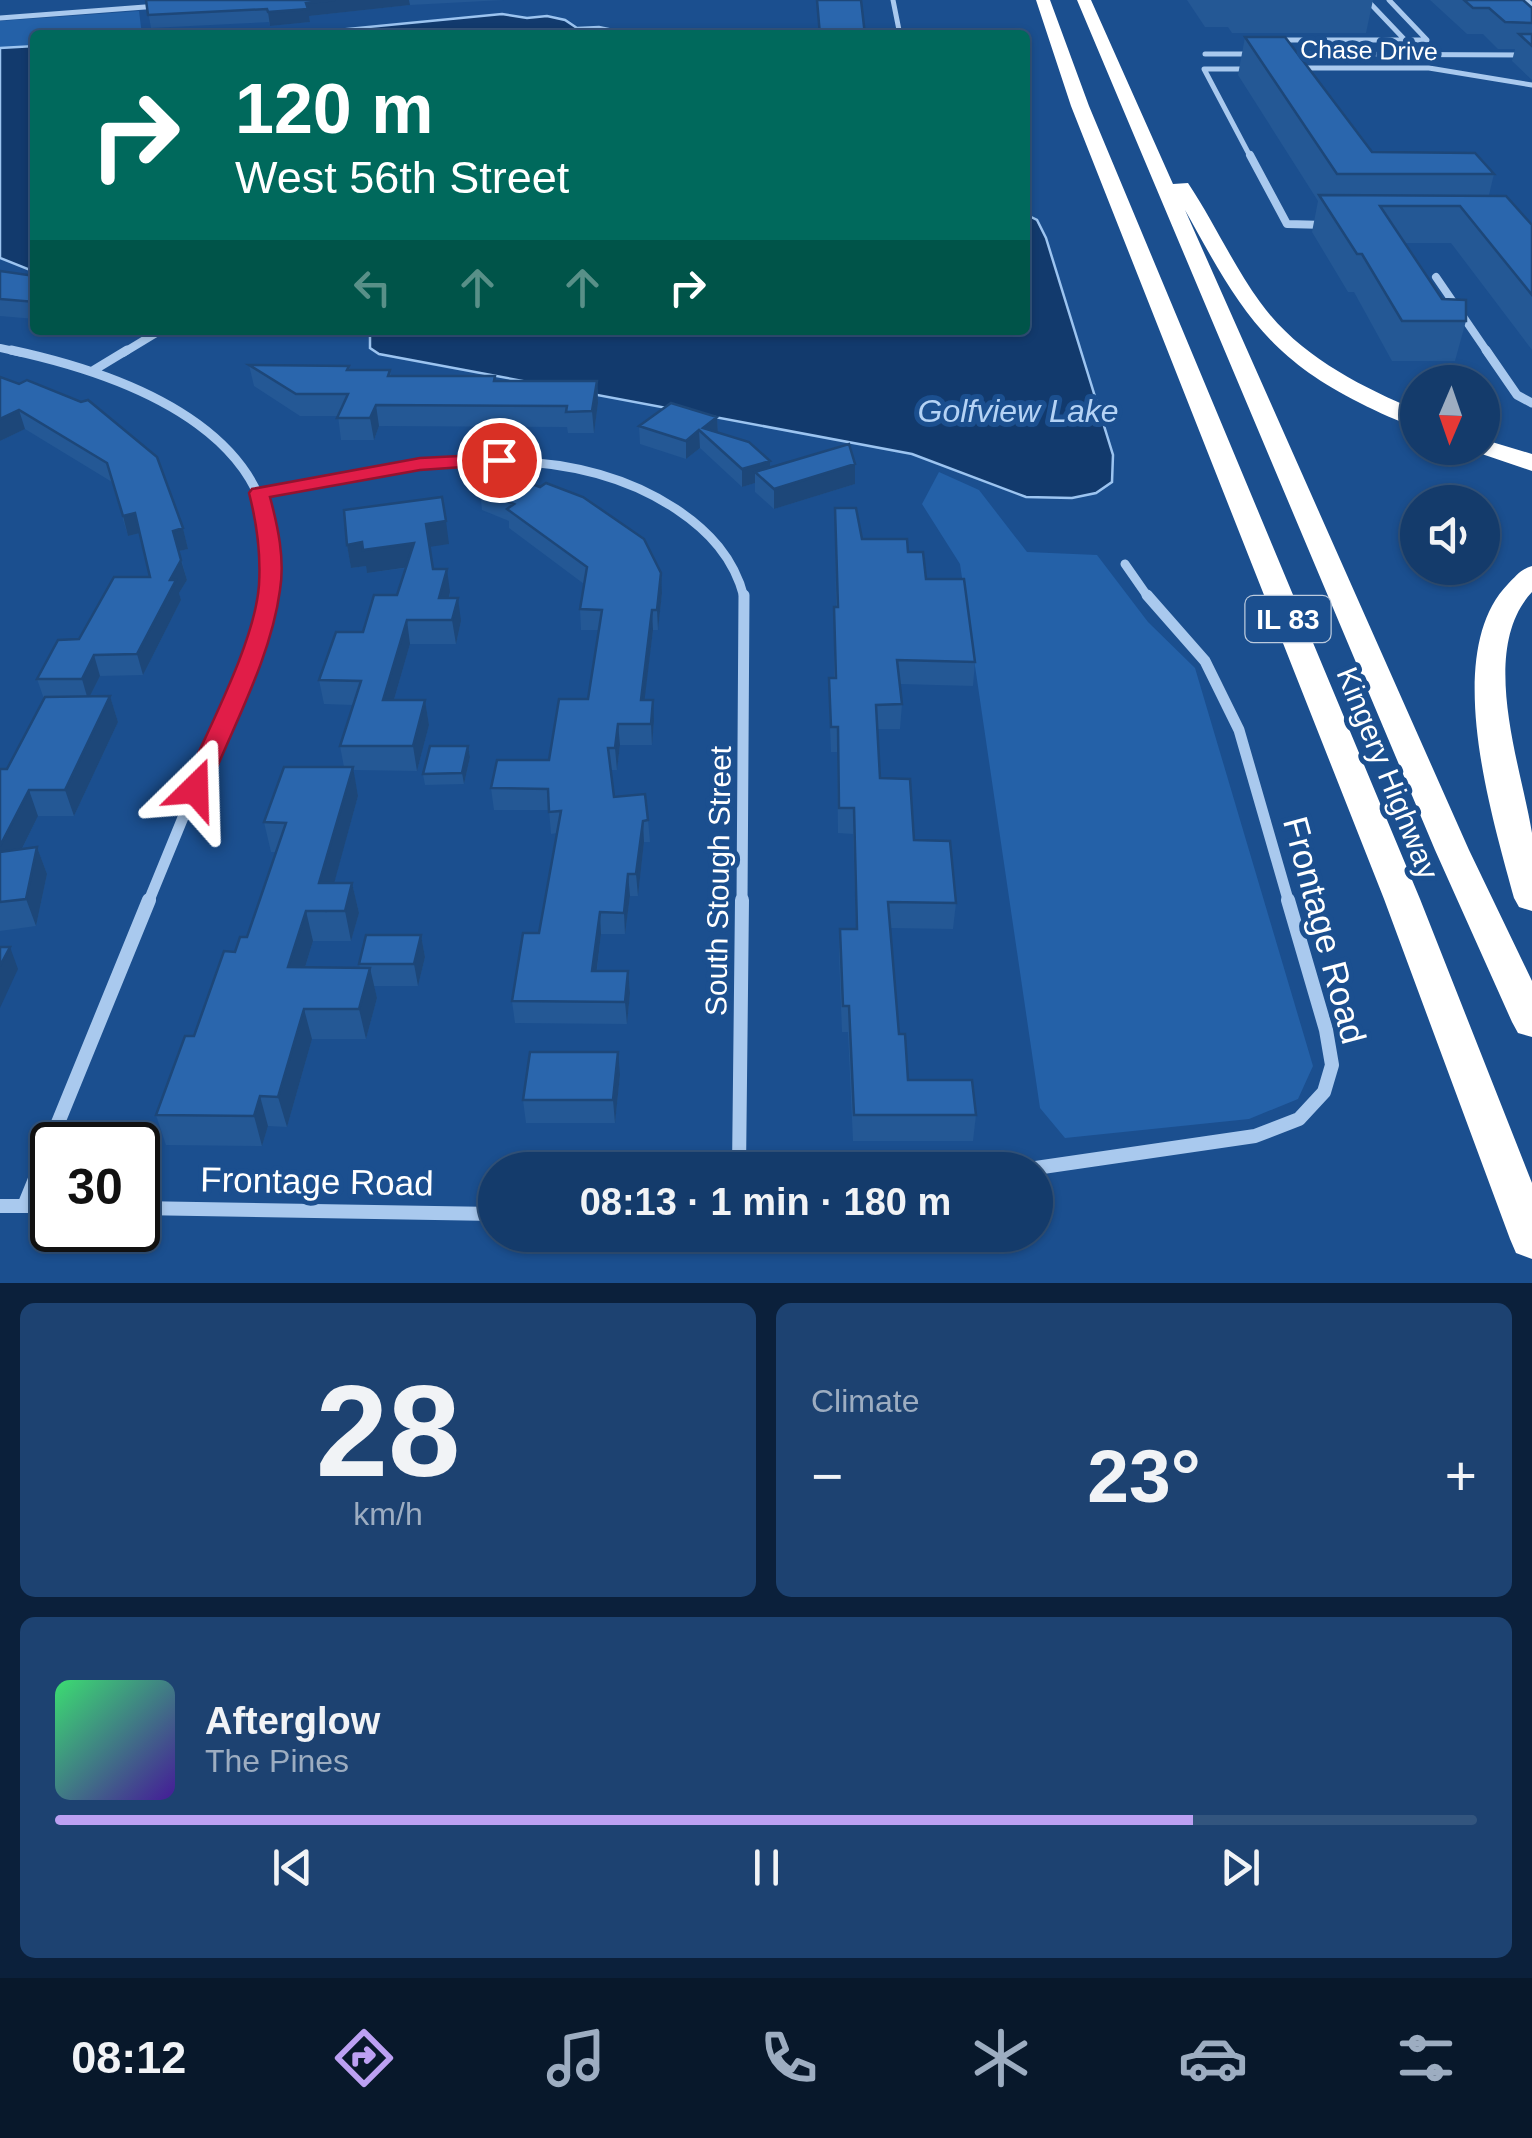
<!DOCTYPE html>
<html lang="en">
<head>
<meta charset="utf-8">
<style>
  body { margin:0; font-family:Arial,sans-serif; background:#1d4271; color:#f1f3f6; height:100vh; display:flex; flex-direction:column; font-size:38px; white-space:nowrap }
  * { box-sizing:border-box; margin:0 }
  p { font-size:32px; color:#9dadc1 }
  .icon { flex:none; width:55px; height:55px; fill:none; stroke:currentColor; stroke-width:2; stroke-linecap:round; stroke-linejoin:round }
  .map { position:relative; height:1283px; overflow:hidden }
  .side { display:flex; flex-direction:column; gap:20px; padding:20px; background:#0b203b; flex:1 }
  .side>* { flex:none }
  .hud { position:absolute; left:30px; top:30px; width:1000px; height:305px; border-radius:10px; box-shadow:0 2px 8px #0004,0 0 0 2px #33557e; background:#00695c; color:#fff; overflow:hidden }
  .needle { width:65px; rotate:182deg }
  .fabs { position:absolute; left:1400px; top:365px; display:grid; gap:20px }
  .fabs a { display:grid; place-items:center; width:100px; height:100px; border-radius:50%; background:#143b6b; box-shadow:0 2px 8px #0004,0 0 0 2px #33557e; font-size:50px }
  .speed { position:absolute; left:30px; top:1122px; display:flex; gap:20px; font-size:50px; font-weight:700; text-align:center }
  .speed>* { display:grid; place-content:center; width:130px; height:130px; border-radius:50%; background:#143b6b; box-shadow:0 2px 8px #0004,0 0 0 2px #33557e; line-height:1 }
  .speed .limit { border:5px solid #111; border-radius:15px; background:#fff; color:#111 }
  .pin { position:absolute; display:grid; place-items:center; width:85px; height:85px; color:#fff; margin:-42px; border:5px solid #fff; border-radius:50%; box-shadow:0 2px 10px #0007 }
  .me { position:absolute; width:110px; margin:-55px; rotate:22deg; stroke-linejoin:round; filter:drop-shadow(0 0 8px #0008) }
  .turn { display:flex; align-items:center; gap:35px; height:210px; padding:0 40px; font-size:45px }
  .turn .icon { width:130px; height:130px; stroke-width:2.5 }
  .turn b { display:block; font-size:70px; line-height:85px }
  .lanes { display:flex; align-items:center; height:95px; padding:0 40px; background:#0003; justify-content:center; gap:50px; direction:ltr }
  .lanes .off { opacity:.35 }
  .big { font-size:75px; font-weight:800; line-height:1.1 }
  .side .widget { flex:1; display:flex; flex-direction:column; justify-content:center; gap:15px; min-width:0; padding:0 35px; border-radius:15px; background:#1d4271 }
  .side .dial { align-items:center; gap:0 }
  .dial b { font-size:130px; line-height:1 }
  .song { display:flex; align-items:center; gap:30px }
  .cover { width:120px; height:120px; border-radius:15px; background:linear-gradient(135deg,hsl(140 70% 55%),hsl(260 70% 35%)) }
  .played { height:10px; border-radius:5px; background:linear-gradient(90deg,#bca0f2 80%,#33557e 80%) }
  .keys { display:flex; justify-content:space-around; direction:ltr }
  .heat { display:flex; justify-content:space-between; align-items:center; font-size:55px; direction:ltr }
  .side .tiles { flex:1; display:grid; gap:20px; grid-template-columns:1fr 1fr }
  .widget:last-child { grid-column:span 2 }
  .trip { position:absolute; left:478px; top:1152px; width:575px; height:100px; border-radius:50px; background:#143b6b; box-shadow:0 2px 8px #0004,0 0 0 2px #33557e; font-weight:800; line-height:100px; text-align:center }
  .menu { display:flex; height:160px; justify-content:space-around; align-items:center; background:#08182b; color:#9dadc1 }
  .menu .icon { width:70px; height:70px }
  .menu .active { color:#bca0f2 }
  .menu b { font-size:45px; color:#f1f3f6 }
  .map>svg:first-child { display:block }
</style>
</head>
<body>
<div class="map">
<svg width="1532" height="1283" viewBox="0 0 1532 1283">
  <rect width="100%" height="100%" fill="#1b4f8f"/>
  <path fill="#2461a8" d="M139,11L142,35H35V46L0,48V21Z
    M939,472L979,490L1027,552L1097,555L1148,622L1195,668L1313,1066L1298,1099L1249,1119L1065,1138L1040,1108L960,564L922,504Z"/>
  <path fill="#123a6d" stroke="#9cc4f0" stroke-width="2.5" d="M502,14L527,18L547,16L565,20L577,28L599,27L637,35H286Z
    M35,46V272L0,258V48Z
    M1025,214L1037,220L1046,238L1113,455L1112,482L1096,493L1072,498L1026,497L912,454L379,354L370,348V336L365,330H1025Z"/>
  <g fill="none" stroke-linecap="round" stroke-linejoin="round">
    <path stroke="#a9c9ee" stroke-width="5" d="M893,0L900,35
      M1367,0L1405,40
      M1526,0L1532,5
      M0,18L158,6
      M1274,40H1427L1389,0
      M1205,54H1254
      M1286,54L1532,55
      M1298,68H1429L1532,85
      M1251,69H1204L1251,158"/>
    <path stroke="#a9c9ee" stroke-width="8" d="M1250,155L1287,224L1326,225
      M1436,277L1488,353
      M0,348L23,353
      M123,353L161,330"/>
    <path stroke="#a9c9ee" stroke-width="9" d="M11,350C132,376 303,439 265,597
      M1486,350L1517,395L1532,403
      M94,370L127,350
      M259,493C392,468 554,428 676,509C709,531 734,558 744,597
      M1125,564L1148,597"/>
    <path stroke="#a9c9ee" stroke-width="11" d="M1147,595L1205,661L1239,730L1289,903
      M148,903L252,649L265,595
      M742,903L744,595"/>
    <path stroke="#a9c9ee" stroke-width="14" d="M739,1170L742,900
      M1022,1170L1255,1136L1299,1119L1324,1092L1332,1065L1326,1030L1288,900
      M0,1206H52
      M24,1206L149,900
      M138,1208L495,1214"/>
    <path fill="#fff" fill-rule="evenodd" d="M1036,0H1050L1089,106L1420,899L1532,1183V1259L1516,1253L1510,1239L1384,899L1071,106Z
      M1077,0H1091L1173,184L1188,183C1214,222 1233,265 1260,302C1299,356 1358,385 1418,411V427C1398,422 1378,412 1360,403C1263,355 1235,300 1185,210L1469,850L1532,981V1037L1518,1033L1512,1022L1435,850Z
      M1482,439L1532,454V471L1473,451L1470,448H1482Z
      M1532,566V592C1478,650 1521,765 1532,833C1532,858 1532,886 1532,911L1519,907L1514,898C1492,816 1441,653 1508,584C1516,576 1521,569 1532,566Z"/>
  </g>
  <path fill="#245895" d="M146,0H504L410,5L309,16L310,22L270,26L269,22L151,28Z
    M1187,0H1373L1366,33H1232L1228,27H1205Z
    M1430,0H1523L1532,8V80L1512,61L1515,49H1498L1483,34H1467Z
    M1245,37L1372,152L1494,174L1489,195L1532,225V350L1451,243H1405L1442,299L1466,321L1455,361H1392L1354,292H1348L1312,232L1318,201L1238,75Z
    M0,271L35,276V319L0,316Z
    M249,365L349,366L350,370H390L391,376L496,381H597L598,403L594,433H568L567,427L379,426L374,440H341L338,416H300L254,386Z
    M0,377L19,384L183,528L188,549L179,551L187,580L179,593L181,600L143,675L100,676L90,696H110L118,722L74,816H38L22,849L37,847L47,874L36,926L0,931V769H7L44,699L37,679L150,577L140,533L128,536L112,482L25,429L0,441Z
    M717,417L718,433L770,461V468L855,464V484L774,509L755,492V483L742,487L700,448L686,459L640,444L639,426Z
    M505,474L662,593L658,630H653L644,700L654,721L652,745H620L617,770H611L614,797L648,820L650,842H644L638,896H630L625,934H601L597,971H628L630,993L627,1024L515,1023L512,1001L539,933L557,833L551,834L549,810H494L491,788L549,760L588,699L599,630H581L580,609L584,584L509,528V521L482,510L480,491Z
    M835,508L862,539L908,552L926,579L975,662L973,686L900,684L902,704L900,729H877L880,778L914,840L956,903L953,929L890,928L899,1034L908,1080L976,1115L973,1141H853L848,1032H842L839,954L840,929H856L853,834L838,833L837,752H831L829,702V678H834V607H836Z
    M449,544L430,546L433,569L450,592L449,598L461,621L456,644H410L394,700H425L429,725L417,771L353,770L358,796L334,883H352L359,913L351,941H313L305,968H360L359,964L421,935L425,957L418,986H374L377,998L366,1039H312L287,1127L268,1126L262,1146L166,1145L156,1115L235,952L247,937L276,852H271L264,822L344,767L340,746L353,705L324,704L319,680L397,595L406,568L367,573L366,566L351,568L347,545Z
    M468,746L470,757L464,784L425,785L423,774Z
    M620,1075L615,1123H526L523,1100Z"/>
  <path fill="#1d4779" d="M335,0H409L410,5L309,16L310,22L270,26L268,12L306,3Z
    M597,381L598,403L594,433L592,411Z
    M376,405L379,426L374,440L370,418Z
    M19,410L25,429L0,441V419Z
    M717,417L718,434L703,428Z
    M699,430L700,448L686,459V441Z
    M770,461V479L755,472V483L742,487V469Z
    M855,464V484L774,509V489Z
    M135,513L140,533L128,536L123,516Z
    M446,521L449,544L429,547L426,524Z
    M183,528L188,549L179,551L173,531Z
    M362,542L414,543L417,566L367,573L366,566L351,568L347,545Z
    M181,560L187,580L179,593L181,600L143,675L137,654L170,580Z
    M447,569L450,592L443,621L439,598Z
    M661,573L662,593L658,630L657,610Z
    M458,598L461,621L456,644L452,620Z
    M652,610L653,630L642,721L641,700Z
    M407,620L410,644L387,724L383,700Z
    M94,655L100,676L88,700L82,679Z
    M110,696L118,722L74,816L65,790Z
    M425,700L429,725L417,771L413,746Z
    M653,700L654,721L652,745L651,724Z
    M618,724L620,745L617,770L615,748Z
    M468,746L470,757L464,784L462,773Z
    M353,767L358,796L326,913L319,883Z
    M29,790L38,816L7,879L0,861V846Z
    M643,821L644,842L638,896L636,874Z
    M37,847L47,874L36,926L26,899Z
    M628,874L630,896L625,934L624,913Z
    M352,883L359,913L351,941L345,911Z
    M306,911L313,941L296,997L288,967Z
    M600,912L601,934L594,993L592,971Z
    M421,935L425,957L418,986L414,964Z
    M10,947L18,969L0,1008V966Z
    M370,968L377,998L366,1039L359,1009Z
    M628,971L630,993L627,1024L625,1002Z
    M304,1009L312,1039L287,1127L278,1097Z
    M618,1052L620,1075L615,1123L613,1100Z
    M260,1096L268,1126L262,1146L254,1116Z"/>
  <path fill="#2a66ad" stroke="#1d4779" stroke-width="2.5" d="M146,0H335L306,3L308,9L268,12L267,9L148,15Z
    M817,0H861L865,35H820Z
    M1464,0H1523L1532,8V23L1505,22L1489,8H1473Z
    M1519,34H1532V46Z
    M1245,37H1285L1372,152L1475,153L1494,174H1337Z
    M1319,195L1506,196L1532,225V295L1460,206H1380L1442,299L1466,300V321H1402L1362,254H1357Z
    M0,271L35,276V302L0,299Z
    M249,365L349,366L347,370H390L388,376H495L494,381H597L592,411L566,412L567,406L376,405L370,418H337L348,394H296Z
    M0,377L19,384L27,380L81,402L88,400L157,457L183,528L173,531L181,560L170,580H176L137,654L94,655L82,679H37L58,640L79,639L114,577H150L135,513L123,516L107,463L19,410L0,419Z
    M671,403L717,417L703,428L749,442L770,461L742,469L699,430L686,441L639,426Z
    M849,444L855,464L774,489L755,472Z
    M505,474L540,487L546,483L583,497L644,539L661,573L657,610H652L641,700H653L651,724H618L615,748H608L614,797L645,794L648,820L643,821L636,874H628L624,913L600,912L592,971H628L625,1002L512,1001L523,933H539L561,811L549,812L548,789L491,788L497,760H549L559,699H588L602,610L580,609L587,567L507,509L514,504L480,491Z
    M442,497L446,521L426,524L433,569H447L439,598H458L452,620H407L383,700H425L413,746H340L361,681L319,680L336,632H363L374,595H397L414,543L363,550L362,542L347,545L344,510Z
    M835,508H856L862,539H907L908,552H923L926,579H964L975,662L897,660L902,704L876,705L880,778L910,779L914,840L950,841L956,903L888,902L899,1034H905L908,1080H972L976,1115H854L849,1006H843L840,929H857L854,808H839L838,727H831L829,678H836L834,607H838Z
    M110,696L65,790H29L0,846V769H7L45,697Z
    M430,746H468L462,773L423,774Z
    M284,767H353L319,883H352L345,911H306L288,967L370,968L359,1009H304L278,1097L260,1096L254,1116L156,1115L185,1036H194L224,951L235,952L240,937H247L286,823L264,822Z
    M37,847L26,899L0,902V852Z
    M366,935H421L414,964H359Z
    M0,947H10L0,966Z
    M530,1052H618L613,1100H523Z"/>
  <path fill="#e11d48" stroke="#92132f" stroke-width="2.5" d="M499,454L509,460L506,464L420,470L270,497C278,527 285,559 280,590C271,658 233,726 208,789L195,797L186,795L182,789C206,733 255,643 259,585C261,553 257,524 249,493L252,489L420,458Z"/>
  <g text-anchor="middle" dominant-baseline="central" stroke-width="10" stroke-linejoin="round" paint-order="stroke">
    <g font-size="25" fill="#fff" stroke="#1b4f8f">
      <text transform="translate(1369 50) rotate(1)">Chase Drive</text>
    </g>
    <rect fill="#1b4f8f" stroke="#bbcadd" stroke-width="2.5" x="1245.5" y="596" width="85" height="46" rx="8"/>
    <g font-size="28" font-weight="bold" fill="#fff">
      <text x="1288" y="619">IL 83</text>
    </g>
    <g font-size="30" fill="#fff" stroke="#1b4f8f">
      <text transform="translate(1388 773) rotate(68)">Kingery Highway</text>
      <text transform="translate(718 881) rotate(-89)">South Stough Street</text>
    </g>
    <g font-size="32" font-style="italic" fill="#b5d3f5" stroke="#1b4f8f">
      <text x="1018" y="411">Golfview Lake</text>
    </g>
    <g font-size="35" fill="#fff" stroke="#1b4f8f">
      <text transform="translate(1325 930) rotate(75)">Frontage Road</text>
      <text transform="translate(317 1181) rotate(1)">Frontage Road</text>
    </g>
  </g>
</svg>
<div class="fabs">
<a><svg class="needle" viewBox="-14 -14 28 28"><path d="M0-13l5 13h-10z" fill="#e53935"/><path d="M0 13l5-13h-10z" fill="#9dadc1"/></svg></a>
<a><svg class="icon" aria-label="sound" viewBox="0 0 24 24"><path d="M4 9h4l5-4v14l-5-4H4zM17 9q2 3 0 6"/></svg></a>
</div>
<div class="speed"><div class="limit">30</div></div>
<div class="pin" style="left:499px;top:460px;background:#d93025"><svg class="icon" aria-label="arrive" viewBox="0 0 24 24"><path d="M6 21V4h12l-3 4 3 4H6"/></svg></div>
<svg class="me" style="left:195px;top:789px" viewBox="-20 -20 40 40"><path d="M0-17L14 15 0 8-14 15z" fill="#e11d48" stroke="#fff" stroke-width="4"/></svg>
<div class="trip">08:13 · 1 min · 180 m</div>
<div class="hud">
<div class="turn"><svg class="icon" aria-label="right" viewBox="0 0 24 24"><path d="M7 20v-9h11M14 6l5 5-5 5"/></svg><div><b>120 m</b>West 56th Street</div></div>
<div class="lanes"><svg class="icon off" aria-label="left" viewBox="0 0 24 24"><path d="M17 20v-9H6M10 6l-5 5 5 5"/></svg><svg class="icon off" aria-label="ahead" viewBox="0 0 24 24"><path d="M12 20V5M6 11l6-6 6 6"/></svg><svg class="icon off" aria-label="ahead" viewBox="0 0 24 24"><path d="M12 20V5M6 11l6-6 6 6"/></svg><svg class="icon" aria-label="right" viewBox="0 0 24 24"><path d="M7 20v-9h11M14 6l5 5-5 5"/></svg></div>
</div>
</div>
<section class="side">
<div class="tiles">
<div class="widget dial"><b>28</b><p>km/h</p></div>
<div class="widget"><p>Climate</p>
<div class="heat"><a>−</a><b class="big">23°</b><a>+</a></div>
</div>
<div class="widget">
<div class="song"><i class="cover"></i><div><b>Afterglow</b><p>The Pines</p></div></div>
<div class="played"></div>
<div class="keys"><svg class="icon" aria-label="previous" viewBox="0 0 24 24"><path d="M18 5L8 12l10 7zM5 5v14"/></svg><svg class="icon" aria-label="pause" viewBox="0 0 24 24"><path d="M8 5v14M16 5v14"/></svg><svg class="icon" aria-label="next" viewBox="0 0 24 24"><path d="M6 5l10 7-10 7zM19 5v14"/></svg></div>
</div>
</div>
</section>
<nav class="menu">
<b>08:12</b>
<svg class="icon active" aria-label="directions" viewBox="0 0 24 24"><path d="M12 3l9 9-9 9-9-9zM9 14v-3h6M13 9l2 2-2 2"/></svg>
<svg class="icon" aria-label="music" viewBox="0 0 24 24"><path d="M9 18V5l10-2v13"/><circle cx="6" cy="18" r="3"/><circle cx="16" cy="16" r="3"/></svg>
<svg class="icon" aria-label="phone" viewBox="0 0 24 24"><path d="M5 4h4l2 5-3 2q2 4 5 5l2-3 5 2v4C11 20 4 13 5 4z"/></svg>
<svg class="icon" aria-label="climate" viewBox="0 0 24 24"><path d="M12 3v18M4 7l16 10M4 17L20 7"/></svg>
<svg class="icon" aria-label="car" viewBox="0 0 24 24"><path d="M5 17H2v-5l4-1 3-4h7l3 4 3 1v5h-3M9 17h6M6 11h13"/><circle cx="7" cy="17" r="2"/><circle cx="17" cy="17" r="2"/></svg>
<svg class="icon" aria-label="filters" viewBox="0 0 24 24"><path d="M4 7h16M4 17h16"/><circle cx="9" cy="7" r="2"/><circle cx="15" cy="17" r="2"/></svg>
</nav>
</body>
</html>
